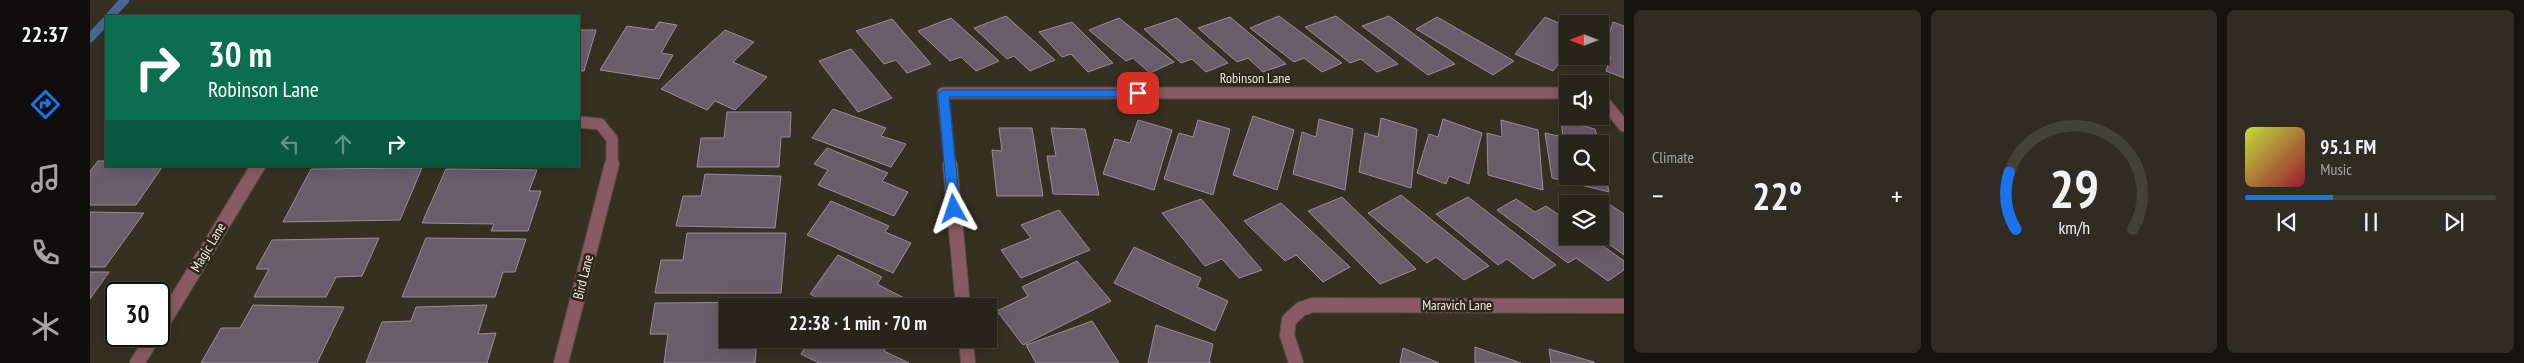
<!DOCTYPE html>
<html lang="en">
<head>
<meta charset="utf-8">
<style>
  body { margin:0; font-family:"PT Sans Narrow",sans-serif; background:#302c23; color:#f1f3f6; height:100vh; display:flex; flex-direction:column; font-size:19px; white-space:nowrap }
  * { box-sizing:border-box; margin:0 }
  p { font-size:16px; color:#a5a4a2 }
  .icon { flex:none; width:28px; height:28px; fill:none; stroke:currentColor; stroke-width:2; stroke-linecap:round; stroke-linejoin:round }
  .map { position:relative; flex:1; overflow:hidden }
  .drawer { display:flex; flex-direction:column; gap:10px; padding:10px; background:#16140e; width:900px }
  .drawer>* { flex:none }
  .hud { position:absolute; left:15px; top:15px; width:475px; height:152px; border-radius:0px; box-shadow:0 2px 12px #0003,0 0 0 1px #444139; background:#0b6e4f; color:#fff; overflow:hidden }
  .needle { width:32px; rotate:270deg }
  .fabs { position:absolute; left:1469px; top:15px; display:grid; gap:10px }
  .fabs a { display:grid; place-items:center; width:50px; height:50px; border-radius:0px; background:#28241a; box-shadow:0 2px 12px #0003,0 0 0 1px #444139; font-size:25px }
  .speed { position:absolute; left:15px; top:282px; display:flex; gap:10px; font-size:25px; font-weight:700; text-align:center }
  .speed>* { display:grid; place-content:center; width:65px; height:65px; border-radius:50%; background:#28241a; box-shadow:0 2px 12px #0003,0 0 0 1px #444139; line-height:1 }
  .speed .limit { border:2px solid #111; border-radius:8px; background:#fff; color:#111 }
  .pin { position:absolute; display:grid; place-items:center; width:42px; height:42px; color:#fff; margin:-21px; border-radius:10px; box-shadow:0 2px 8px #0006 }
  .me { position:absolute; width:55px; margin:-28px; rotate:355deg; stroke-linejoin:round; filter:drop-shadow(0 0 4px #0008) }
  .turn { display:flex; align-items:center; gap:18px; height:105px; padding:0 20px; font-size:22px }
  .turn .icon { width:65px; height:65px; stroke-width:2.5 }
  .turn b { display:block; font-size:35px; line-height:42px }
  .lanes { display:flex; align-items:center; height:48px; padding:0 20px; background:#0003; justify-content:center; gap:25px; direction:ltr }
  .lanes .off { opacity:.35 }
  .big { font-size:38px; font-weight:600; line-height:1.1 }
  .drawer .widget { flex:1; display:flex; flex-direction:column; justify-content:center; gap:8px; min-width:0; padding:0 18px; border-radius:8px; background:#302c23 }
  .drawer .dial { align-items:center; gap:0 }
  .dial svg { height:130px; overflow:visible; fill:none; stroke:#444139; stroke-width:7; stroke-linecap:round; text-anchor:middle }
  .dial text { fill:#f1f3f6; stroke:none }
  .song { display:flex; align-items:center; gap:15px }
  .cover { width:60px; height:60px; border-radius:8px; background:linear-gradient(135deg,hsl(70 70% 55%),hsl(350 70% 35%)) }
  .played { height:5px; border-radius:2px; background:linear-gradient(90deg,#1a73e8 35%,#444139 35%) }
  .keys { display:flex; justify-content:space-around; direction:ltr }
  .heat { display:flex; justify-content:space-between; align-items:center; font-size:28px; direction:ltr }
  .drawer .tiles { flex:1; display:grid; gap:10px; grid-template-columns:repeat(3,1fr) }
  .trip { position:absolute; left:629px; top:298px; width:278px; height:50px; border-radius:0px; background:#28241a; box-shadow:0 2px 12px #0003,0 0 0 1px #444139; font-weight:600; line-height:50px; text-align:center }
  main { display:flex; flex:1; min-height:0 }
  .menu { display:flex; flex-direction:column; width:90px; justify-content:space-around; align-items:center; background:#100e0a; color:#a5a4a2 }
  .menu .icon { width:35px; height:35px }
  .menu .on { color:#1a73e8 }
  .menu b { font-size:22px; color:#f1f3f6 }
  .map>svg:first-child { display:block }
</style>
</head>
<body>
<main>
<nav class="menu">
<b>22:37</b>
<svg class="icon on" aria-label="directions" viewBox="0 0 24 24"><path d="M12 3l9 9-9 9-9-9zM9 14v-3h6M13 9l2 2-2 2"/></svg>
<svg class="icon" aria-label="music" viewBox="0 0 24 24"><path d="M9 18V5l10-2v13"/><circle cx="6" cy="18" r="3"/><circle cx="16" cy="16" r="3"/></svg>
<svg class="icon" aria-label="phone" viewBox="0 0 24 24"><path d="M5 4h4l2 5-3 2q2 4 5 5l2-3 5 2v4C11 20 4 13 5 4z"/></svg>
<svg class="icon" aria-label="climate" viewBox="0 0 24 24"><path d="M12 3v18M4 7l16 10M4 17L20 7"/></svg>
</nav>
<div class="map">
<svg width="1534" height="363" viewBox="0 0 1534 363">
  <rect width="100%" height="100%" fill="#353022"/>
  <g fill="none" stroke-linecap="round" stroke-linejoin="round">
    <path stroke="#466a97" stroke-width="9" d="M20,16L35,0
      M0,38L16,21"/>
  </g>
  <path fill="#6a5d69" stroke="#9a8c99" d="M916,16L965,60L940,71L924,56L917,59L884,28Z
    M1189,16L1252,63L1232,72L1214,58L1204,62L1160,28Z
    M1246,16L1308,64L1287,72L1271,59L1260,63L1215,27Z
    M1299,16L1365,64L1338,75L1272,26Z
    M1140,17L1196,64L1173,72L1158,58L1147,62L1108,28Z
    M1347,17L1424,61L1403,75L1326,29Z
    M1455,17L1478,27V52L1463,71L1425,54Z
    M861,18L909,61L886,71L871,57L860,61L828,31Z
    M1029,18L1084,62L1060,73L1043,58L1036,61L999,30Z
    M1087,18L1138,63L1116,72L1102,59L1091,63L1054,29Z
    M802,19L841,64L817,73L806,60L794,64L766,31Z
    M569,22L587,25L571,53L583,55L569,79L510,70L537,26L564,30Z
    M982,22L1023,63L998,72L981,54L972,57L949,32Z
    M1523,22L1534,26V78L1516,71L1521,57L1513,55Z
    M489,30H506L494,71H489Z
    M635,30L664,42L643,62L677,77L645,110L625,101L617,110L571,89Z
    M761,49L802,98L768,112L729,61Z
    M743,109L796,128L791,136L816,144L801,167L722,138Z
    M637,112H701L700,137H691L689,167H607L611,138H634Z
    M1163,116L1204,130L1187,190L1143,175Z
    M1291,118L1327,129L1321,188L1269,172L1275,133L1288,137Z
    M1229,119L1263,129L1255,190L1203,174L1212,132L1226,137Z
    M1353,119L1392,133L1379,184L1359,176L1356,184L1327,173L1339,134L1348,137Z
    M1048,120L1082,130L1064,190L1013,174L1025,139L1040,143Z
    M1108,120L1140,129L1123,195L1074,179L1089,133L1103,137Z
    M1411,120L1448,130L1453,190L1398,175L1397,133L1412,137Z
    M1471,120L1505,129L1509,144H1478V176H1510V150L1519,192L1462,178L1455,133L1473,137Z
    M909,128H942L953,196H907L902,150L912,151Z
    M961,128L995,129L1009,195L963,194L957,156H966Z
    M737,148L798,173L792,181L818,192L804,216L728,185L738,170L724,164Z
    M8,161H16V166H73L46,205H0V171Z
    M332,168L310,220L193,222L221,169Z
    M356,169L447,170L439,191H451L438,231H401L404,224L332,223Z
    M615,174L691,176L685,228L586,226L593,196H611Z
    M1311,195L1399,266L1374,280L1346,257L1337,263L1278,213Z
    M1252,197L1326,269L1290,284L1218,211Z
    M1378,197L1466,265L1443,279L1417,259L1408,265L1346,214Z
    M1510,198L1534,214V255L1508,236L1510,204H1501Z
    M1111,199L1172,270L1149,278L1132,259L1115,266L1072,213Z
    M1426,199L1445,212L1456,206L1478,221V236H1499L1534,261V270L1518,281L1486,258L1478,263L1407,210Z
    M741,201L799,226L795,232L821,243L803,273L717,235Z
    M1191,203L1260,267L1233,282L1206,255L1195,261L1154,221Z
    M969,210L1000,250L931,278L911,250L941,238L931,225Z
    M0,212L54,213L15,267H0Z
    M597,233H696L691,293H565L571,260H593Z
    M289,238L272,276L246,277L236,297H164L179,269H166L182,240Z
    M336,238L436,239L425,272H413L405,297H312Z
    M1044,247L1111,278L1107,287L1138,301L1125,331L1024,283Z
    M748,255L792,277L787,284L824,303L822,306H744L720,294Z
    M987,261L1021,301L933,345L907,311L938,296L932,287Z
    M0,272H19L0,299Z
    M690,302L689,306H638V339H667L665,363H574L578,334H560L565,303Z
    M163,305L254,307L227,363H111L131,328H150Z
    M397,305L388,334L406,333L397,363H276L292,322L321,321L326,307Z
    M1002,321L1029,363H946L936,345Z
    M1066,325L1123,344L1119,362L1121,363H1058Z
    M721,339H792L799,342L794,351L819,363H729L711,354Z
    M1385,347L1431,363H1385Z
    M1313,348L1349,363H1310Z
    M1459,349L1504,362V363H1461Z"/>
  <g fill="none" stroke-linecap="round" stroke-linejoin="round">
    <g stroke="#524e41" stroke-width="13">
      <path id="minor-far1" d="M1510,97L1534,126
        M489,122L510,124L522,139V165
        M860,165L853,93H1478"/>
    </g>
    <g stroke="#524e41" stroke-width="16">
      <path id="minor" d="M860,164L873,306
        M69,329L168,166
        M876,339L878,363
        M47,363L64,336
        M471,363L522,164
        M1206,363L1197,335L1199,320L1211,309L1223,305L1534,306"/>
    </g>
    <use href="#minor-far1" stroke="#8a5a62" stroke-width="11"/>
    <use href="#minor" stroke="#8a5a62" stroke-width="14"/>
  </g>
  <path fill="#1a73e8" stroke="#114b97" d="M853,90H1048L1053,93L1048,97H859L870,209L864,214L858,209L848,93Z"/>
  <g text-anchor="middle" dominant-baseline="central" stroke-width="5" stroke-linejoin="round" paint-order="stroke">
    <g font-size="14" fill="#edeae1" stroke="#2b2719">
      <text x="1165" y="78">Robinson Lane</text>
      <text transform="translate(118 247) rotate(-59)">Magic Lane</text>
      <text transform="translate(493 277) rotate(-76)">Bird Lane</text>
      <text x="1367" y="305">Maravich Lane</text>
    </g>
  </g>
</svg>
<div class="fabs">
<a><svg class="needle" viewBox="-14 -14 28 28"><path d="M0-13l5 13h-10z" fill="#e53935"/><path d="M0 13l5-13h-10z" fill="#a5a4a2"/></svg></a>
<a><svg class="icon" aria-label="sound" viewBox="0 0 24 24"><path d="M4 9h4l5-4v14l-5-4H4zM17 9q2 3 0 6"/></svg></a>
<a><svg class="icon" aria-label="search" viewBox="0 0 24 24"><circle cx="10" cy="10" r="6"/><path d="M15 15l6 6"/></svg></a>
<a><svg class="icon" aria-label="layers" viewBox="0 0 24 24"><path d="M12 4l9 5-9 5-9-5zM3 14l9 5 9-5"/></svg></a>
</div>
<div class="speed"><div class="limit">30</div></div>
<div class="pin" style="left:1048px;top:93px;background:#d93025"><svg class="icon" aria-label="arrive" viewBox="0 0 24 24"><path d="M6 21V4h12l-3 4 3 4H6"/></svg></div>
<svg class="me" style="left:864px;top:209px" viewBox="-20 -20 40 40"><path d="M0-17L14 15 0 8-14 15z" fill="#1a73e8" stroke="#fff" stroke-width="4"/></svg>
<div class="trip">22:38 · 1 min · 70 m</div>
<div class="hud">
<div class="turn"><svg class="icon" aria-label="right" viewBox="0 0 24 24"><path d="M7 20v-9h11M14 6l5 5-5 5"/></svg><div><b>30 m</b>Robinson Lane</div></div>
<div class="lanes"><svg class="icon off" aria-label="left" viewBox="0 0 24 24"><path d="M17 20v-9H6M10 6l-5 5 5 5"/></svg><svg class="icon off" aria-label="ahead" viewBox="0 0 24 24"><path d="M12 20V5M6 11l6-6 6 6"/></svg><svg class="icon" aria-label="right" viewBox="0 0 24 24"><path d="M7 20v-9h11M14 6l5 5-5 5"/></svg></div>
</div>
</div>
<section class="drawer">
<div class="tiles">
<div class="widget"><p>Climate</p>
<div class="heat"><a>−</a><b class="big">22°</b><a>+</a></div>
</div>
<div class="widget dial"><svg viewBox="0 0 100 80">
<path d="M14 69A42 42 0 1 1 86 69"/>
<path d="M14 69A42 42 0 0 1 10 34" stroke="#1a73e8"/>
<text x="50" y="56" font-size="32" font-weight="700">29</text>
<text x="50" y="72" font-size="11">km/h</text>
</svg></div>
<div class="widget">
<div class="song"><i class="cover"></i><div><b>95.1 FM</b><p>Music</p></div></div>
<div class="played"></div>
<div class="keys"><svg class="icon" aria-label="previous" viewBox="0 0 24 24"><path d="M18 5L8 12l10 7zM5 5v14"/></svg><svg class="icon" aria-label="pause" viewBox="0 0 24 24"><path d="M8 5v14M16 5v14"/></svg><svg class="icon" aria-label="next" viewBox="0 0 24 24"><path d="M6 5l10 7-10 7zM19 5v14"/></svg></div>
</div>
</div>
</section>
</main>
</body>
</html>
